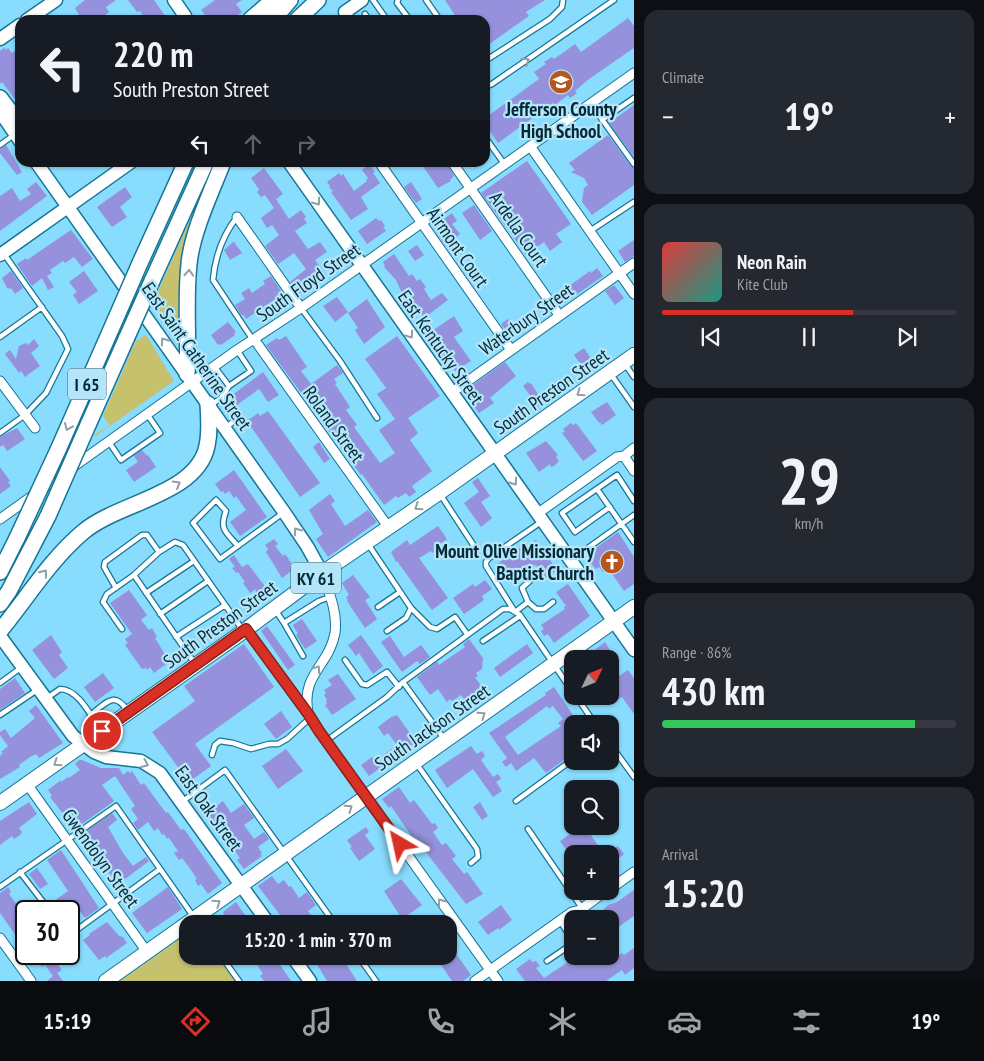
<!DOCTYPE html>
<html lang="en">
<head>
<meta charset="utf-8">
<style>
  body { margin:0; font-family:"PT Sans Narrow",sans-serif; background:#242831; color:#f1f3f6; height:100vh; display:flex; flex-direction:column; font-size:19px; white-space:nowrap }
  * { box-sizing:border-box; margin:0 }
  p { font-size:16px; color:#9ea1a6 }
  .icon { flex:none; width:28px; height:28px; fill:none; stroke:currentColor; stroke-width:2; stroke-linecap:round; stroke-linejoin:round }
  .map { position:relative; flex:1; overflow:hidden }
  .side { display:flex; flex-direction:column; gap:10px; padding:10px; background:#0d0f14; width:350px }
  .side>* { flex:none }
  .guide { position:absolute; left:15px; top:15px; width:475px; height:152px; border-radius:15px; box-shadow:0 1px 4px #0004; background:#171b24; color:#f1f3f6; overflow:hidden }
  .needle { width:32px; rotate:47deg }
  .tools { position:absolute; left:564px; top:650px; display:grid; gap:10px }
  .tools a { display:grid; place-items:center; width:55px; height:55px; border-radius:10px; background:#171b24; box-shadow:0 1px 4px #0004; font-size:25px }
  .speed { position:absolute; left:15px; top:900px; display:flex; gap:10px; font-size:25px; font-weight:700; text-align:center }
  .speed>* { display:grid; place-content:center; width:65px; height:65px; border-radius:50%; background:#171b24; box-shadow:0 1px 4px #0004; line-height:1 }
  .speed .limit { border:2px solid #111; border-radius:8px; background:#fff; color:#111 }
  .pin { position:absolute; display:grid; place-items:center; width:42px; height:42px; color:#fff; margin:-21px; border:2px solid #fff; border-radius:50%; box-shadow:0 1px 5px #0007 }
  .me { position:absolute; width:55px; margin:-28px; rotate:324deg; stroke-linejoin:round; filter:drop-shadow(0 0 4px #0008) }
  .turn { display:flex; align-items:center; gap:18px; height:105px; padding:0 15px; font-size:22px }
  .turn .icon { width:65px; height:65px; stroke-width:2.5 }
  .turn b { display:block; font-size:35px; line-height:42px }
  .lanes { display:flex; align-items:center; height:48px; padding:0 15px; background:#0003; justify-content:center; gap:25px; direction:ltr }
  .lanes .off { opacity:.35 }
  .big { font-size:38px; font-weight:700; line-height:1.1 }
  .side .tile { flex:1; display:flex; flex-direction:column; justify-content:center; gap:8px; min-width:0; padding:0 18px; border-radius:15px; background:#242831 }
  .side .dial { align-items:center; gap:0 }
  .dial b { font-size:65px; line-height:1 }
  .song { display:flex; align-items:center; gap:15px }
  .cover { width:60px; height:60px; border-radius:8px; background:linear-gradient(135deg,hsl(0 70% 55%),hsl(170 70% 35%)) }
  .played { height:5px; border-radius:2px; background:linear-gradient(90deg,#d93025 65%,#363941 65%) }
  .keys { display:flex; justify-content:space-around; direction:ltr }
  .heat { display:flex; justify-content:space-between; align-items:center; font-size:28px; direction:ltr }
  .charge { height:8px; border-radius:4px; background:linear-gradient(90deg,#34c759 86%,#363941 0) }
  .trip { position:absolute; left:179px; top:915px; width:278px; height:50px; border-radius:15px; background:#171b24; box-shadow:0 1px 4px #0004; font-weight:700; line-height:50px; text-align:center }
  .tab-bar { display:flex; height:80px; justify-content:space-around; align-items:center; background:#090b0e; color:#9ea1a6 }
  .tab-bar .icon { width:35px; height:35px }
  .tab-bar .on { color:#d93025 }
  .tab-bar b { font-size:22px; color:#f1f3f6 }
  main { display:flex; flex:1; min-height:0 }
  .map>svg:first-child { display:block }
</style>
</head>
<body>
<main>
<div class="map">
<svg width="634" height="981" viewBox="0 0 634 981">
  <rect width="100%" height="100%" fill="#88dcfe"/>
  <path fill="#c6c16c" d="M206,184L194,221L183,348L152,305Z
    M146,335L174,381L94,437L95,434L110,425L103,416L136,341Z
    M187,934L188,956H217L235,981H120Z"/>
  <path fill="#9591dc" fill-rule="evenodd" d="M85,0H116L106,7L109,12L105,15L106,17L102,20H82L75,8Z
    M128,0H154L168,20H146L140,11L137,12Z
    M215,0H242L236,4L242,12L231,20H209L201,10Z
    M445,0H545L526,12L529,16L485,47V20H458Z
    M628,18L634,26V48L589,79L575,91L577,93L570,98L568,95L555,105L553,103L498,143L485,124V118L539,79L534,72L546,64L544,62L552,57L554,59L575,44L581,52Z
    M20,47V106L2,82L0,84V51L4,48L6,50L8,48L12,53Z
    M634,105V157L609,123Z
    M608,135L631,166L634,168V185L592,215L582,202L584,188L588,185L584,178L571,172L575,170L569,163Z
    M6,145L22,172L17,175L0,153V149Z
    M527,161L571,224L556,234L562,242L550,251L544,242L526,254L481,193Z
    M420,162H446L454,176L450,180L451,181L438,188Z
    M369,164L375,172L373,173L380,183L361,197L368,209L351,220L331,192L333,191L329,187L330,186L327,182L339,173L341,176L343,174L354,191L367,181L366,180L368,178L362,170Z
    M264,168L283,194L276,199L289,219L301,210L306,217L304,219L307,223L295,231L308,249L320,242L327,252L315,260L326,275L299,294L290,282L306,269L294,253L278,264L265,246L279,235L272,225L267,228L261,218L274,208L265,195L261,197L257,192L259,190L258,188L251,178Z
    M36,182L47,196L0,231V196L12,188L20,201L31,194L27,189Z
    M411,182L422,199L416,203L404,187Z
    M125,187L132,197L120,207L127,217L112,227L97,207Z
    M474,205L492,231L480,240L462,213Z
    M452,213L457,221L452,224L460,234L445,245L433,227Z
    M376,218L379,221L381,220L385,226L383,227L386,231L367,244L358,231Z
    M71,230L93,259L82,267L74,257L65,263L63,261L50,270L52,273L47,276L54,287L48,290L42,278L32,286L17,264L26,258L27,260Z
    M634,240V256L625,262L618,251Z
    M233,242H234L242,253L230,260L224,250Z
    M417,245L424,255L415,261L408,251Z
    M394,254L409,276L412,274L417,281L420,279L426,287L424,289L431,300L442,293L448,300L424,318L416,306L413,308L402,293L396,280L384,267L385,266L383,262Z
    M597,268L603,276L560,306L554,297L590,271L591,273Z
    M11,271L23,288L15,294L12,289L7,288L2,278Z
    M84,271L98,291L79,304L73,295L77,292L69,282Z
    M271,276L283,294L246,319L244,315H241L235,305L245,299L241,293L249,288L252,293L265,284L263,281Z
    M614,285L624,298L615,305L605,291Z
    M337,297L348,312L335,322L323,306Z
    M367,299L385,327L364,344L355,330L358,328L348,313Z
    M454,316L463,331L454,337L471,361L455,371L444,356L442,357L433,342L438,339L432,331Z
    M508,319L519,334L512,338L501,324Z
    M228,322L236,332L234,333L235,335L221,345L220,344L218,345L211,335Z
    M286,336L307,367L301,371L311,384L337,365L343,373L334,379L337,383L335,384L350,407L346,410L357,425L354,427L380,463L395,453L379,430L395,419L377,394L386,388L365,359L397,336L440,396L408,418L418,433L410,440L432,471L412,486L416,492L409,497L406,493L398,498L396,496L384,505L362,474L361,475L266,345L277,338L279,340Z
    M34,339L39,346L31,353L40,366L25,377L21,371L19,373L5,354L10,350L16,359L19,346L26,343L28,345Z
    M584,348L595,365L586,372L574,355Z
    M505,362L516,376L490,398L494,403L479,413L463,392Z
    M263,372L279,395L268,402L259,389L234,407L227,399Z
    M528,382L530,384L531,383L544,404L539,407L523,386Z
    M607,402L616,415L602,425L600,422L599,423L591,412Z
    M268,411L320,483L300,497L247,421L258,413L260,416Z
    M571,423L573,425L576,423L597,451L583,461L562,433L565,431L563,429Z
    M17,428L25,439L7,451L3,445L0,447V437Z
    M546,441L558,455L556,457L559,461L554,466L551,467L550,464L539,472L526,453Z
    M319,442L330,459L324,463L313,447Z
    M142,450L147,456L148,455L156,467L134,482L126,470L138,462L134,456Z
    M0,467L10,481L8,482L11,486L0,494Z
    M234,470L267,517L240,536L230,522L246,510L236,496L234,498L229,491L225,494L223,491L221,492L215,484Z
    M478,478L490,496L481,502L492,518L481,527L464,503L479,492L472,482Z
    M330,494L335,501L331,504L345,526L368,510L377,522L328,557L316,539L323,534L309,510Z
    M438,526L447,539L436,547L438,550L432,553L431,551L419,558L448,598L432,610L397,561L396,562L391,552L407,540L410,545Z
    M618,532L634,557V584L624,591L608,568L603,572L599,567L596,569L589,561L593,558L589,553Z
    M274,539L278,544L275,546L283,556L285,554L292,564L290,565L293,570L282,578L266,552L268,549L265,545Z
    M536,540L557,570L546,578L536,565L534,566L533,564L509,582L506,578L504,580L500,575L503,573L497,564L522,546L524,549Z
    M234,555L242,567L248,564L267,589L255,597L256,589L250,593L243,583L245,582L238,572L236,573L232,568L235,567L229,559Z
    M353,575L370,597L365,600L377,619L365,628L347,601L348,600L346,597L349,595L342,583Z
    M485,580L492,589L482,596L484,600L464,614L453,598L473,584L475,587Z
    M568,584L590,616L554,643L548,634L544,636L541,631L544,629L541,625L565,609L564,607L566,606L556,592Z
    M129,590L147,615L141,620L149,630L152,628L157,637L155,638L166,656L163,659L166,664L154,673L150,667L147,670L146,668L142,669L125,645L128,643L125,639L132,634L110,603Z
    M302,619L317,641L305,649L296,635L298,634L293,625Z
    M267,626L295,665L288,670L261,631Z
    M51,635L62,652L59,655L68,668L54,679L32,650Z
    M361,635L383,666L373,674L359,653L356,656L348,645Z
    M390,636L404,657L421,645L430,657L420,664L417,661L402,672L381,642Z
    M469,639L483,658L482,669L476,673L478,676L475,678L486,691L475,700V703L470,707L461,695L452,701L450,699L447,702L438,689L430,695L417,677L437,662L439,665L465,647L463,644Z
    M605,642L614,656L611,659H592L589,654Z
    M244,644L274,687L195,744L211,766L189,782L152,732L195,701L184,686Z
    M527,644L533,653L500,677L494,668Z
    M628,670L634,678V714L622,697L618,699L610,688V683L613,680Z
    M103,673L114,688L95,702L84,687Z
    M338,674L356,699L332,715L325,705L327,704L326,701L327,700L324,695L326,693L324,690L332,685L328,680Z
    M15,678L25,693L0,710V689Z
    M554,687L579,724H572V731L564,737L572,749V754L546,773L534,758L516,771L511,763L506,767L502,762L507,758L489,733L546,695L545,693ZM547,706L549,709L553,706L563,719L558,723L561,726L518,755L505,737Z
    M36,705L63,743L39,758L36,754L30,757L19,765L20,767L0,779V756L3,753L1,752L8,746L0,735V732L5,729L11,738L35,718L29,711Z
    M281,711L292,727L276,739L264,724Z
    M397,715L416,742L369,776L361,765L372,757L375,761L397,745L388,733L384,736L378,727L391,717Z
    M471,746L477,754L482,751L485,756L481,760L493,777L498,774L501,779L496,782L502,791L493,797L473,769L447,788L435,770Z
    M286,749L303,771L278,789L262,766Z
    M79,760H82L101,768H119L123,775L128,771L130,773L132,771L141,785L144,783L166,813L168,812L181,830L184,829L222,883L208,894L201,884L198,886L195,880L197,879L189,867L182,858L179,860L174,853L178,851L169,838L167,839L164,834L162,835L158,828L154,831L148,822L138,830L133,823L138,819L131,809L135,806L115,776L102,785L114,801L75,829L50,797L52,796L48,790L61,780V782L68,777L69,778L80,770L75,764Z
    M399,787L410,803L414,800L432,824L435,823L438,828L433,832L442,845L446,843L456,856L452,859L464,874L467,872L483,894L466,904L418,842L412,837L391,806L389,808L382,799Z
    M223,801L231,813L244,804L254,818L244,825L254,839L264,832L269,839L258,847L262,853L260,854L262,856L244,869L237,860L240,858L208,813Z
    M29,802L37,814L19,828L22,832L20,835L14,839L12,836L0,845V821Z
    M480,802L488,816L482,820L473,807Z
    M112,813L117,820L108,827L123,853L133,866L146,857L149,861L117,885L89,841L88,842L82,834Z
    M581,826L588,836L590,834L604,854H572V866L564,854L567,851L560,841Z
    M366,827L369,832L365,835L375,849L359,861L350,848L352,847L347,840Z
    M618,846L624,854L610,865V852Z
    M61,850L99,908L85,918L78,909L69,915V911H56L50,904L68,891L47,860Z
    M37,868L48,884L40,889L29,874Z
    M272,876L278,884L284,880L289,887L291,886L299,898L307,892L316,905L308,911L317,924H287L258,886Z
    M401,879L422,905L402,919L384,891Z
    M8,887L11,892L9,894L26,917V950L0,913V893Z
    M168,887L182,909L147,933L132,913Z
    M634,890V916L610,933V919H601L598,915L608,905L617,902Z
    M236,902L249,921L246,924H230L223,915L224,914L223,912Z
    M501,905L512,920L499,930L498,928L488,935L478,922Z
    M107,922L119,936L123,937L127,943L106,958L105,956L99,960L83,940L90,935L89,934Z
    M448,942L471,975L463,981H452L435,956H448Z
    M634,948V968L625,975L622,970L606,981H525L516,969L530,959L532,962L536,961L540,966L536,968L544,978L577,956H598L605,966L622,953L624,955Z
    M32,954H60L53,958L62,970L57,973L63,981H47L53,976L45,965L42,967Z
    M252,956H274L291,981H264L260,976L263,974Z
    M312,956H341L357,981H327Z"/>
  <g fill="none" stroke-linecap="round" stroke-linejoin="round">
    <g stroke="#167695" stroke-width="7">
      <path id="lane" d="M373,0L387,20
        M398,0L397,3L410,20
        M426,0L440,20
        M365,14L369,20
        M485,61L550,19L562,7L563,0
        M485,87L492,84L614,0
        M591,104L634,164
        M602,120L634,98
        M485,137L505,165
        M0,145L15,134
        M237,217C223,235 215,257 213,280L253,340
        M590,231L634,202
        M301,308L340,361L377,418
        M0,337L42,307
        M625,364L634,377
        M214,366L229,386L251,371L237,350
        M610,373L634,407
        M221,398L237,418L227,427
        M211,405L221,398L229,386
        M0,433L25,415L46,393L68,349L62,336L4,254
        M109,442L121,460L160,433L147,414
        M597,489L634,542
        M440,494L476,549
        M610,507L575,532L562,513L617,475L634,501
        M541,522L489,558L486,562V566L515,612L528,602L536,609H544L553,602
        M368,544L411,608L406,618L387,631
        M238,546C226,532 219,530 226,511L216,500L193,523L220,559L283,513
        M571,560L634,515
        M134,575L159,552
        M116,588L104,567L105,562L142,535H147L159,552L175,542L183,545L242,629
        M146,593L194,561
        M528,602L522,588L535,576
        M378,607L400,592
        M411,608L430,627L437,629L455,617L467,634
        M276,611L284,623L319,601L330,597
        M160,614L208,581
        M284,623L303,656
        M122,629L103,602L107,594L134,575L195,664
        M176,637L225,605
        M483,641L520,616
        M345,660L362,684L367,685L387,672L399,687
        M403,682L445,740
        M0,683L22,667
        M576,696L595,724
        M47,698L60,689C78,689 91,716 100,729
        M0,715L37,690
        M90,715C107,703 113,690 128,711
        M326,741L387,697L403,682L503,609H510L520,615L572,691
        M610,744L634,777
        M212,755L215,745L220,741L233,743L251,749L269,744H278L287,739L310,718
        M416,763L477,849L478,857L471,863
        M183,801L225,770L335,924
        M516,801L572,760
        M528,829L582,908
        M20,872L50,911
        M0,887L116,806L193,916
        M560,921L572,939
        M69,932L78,929L160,869
        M221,956L239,981
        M358,956L376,981
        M547,961L572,944"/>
    </g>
    <g stroke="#167695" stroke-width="11">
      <path id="street" d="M345,12L351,20
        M530,146L634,294
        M379,162L511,350
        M452,162L559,315
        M237,217L301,308
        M254,339L389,528
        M0,381L35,428
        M451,393L634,263
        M624,456L634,471
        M537,514L617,457L624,456L634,448
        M0,519L237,350L301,308L634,73
        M246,629L309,715L326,741L498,981
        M308,712C301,674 329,666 335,633C338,613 329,592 322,573
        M27,784L147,952
        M610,889L634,872
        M0,938L31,981
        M475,981L572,912L580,910L606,891"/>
    </g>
    <g stroke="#167695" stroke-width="15">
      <path id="secondary" d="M174,0L185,16
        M345,12L362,0
        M27,20L56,0
        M0,39L20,25
        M0,112L20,141
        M36,162L284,512L307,546L322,573
        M289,162L634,650
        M0,255L131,162
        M0,636L73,736L94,752L106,757L141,761L160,773L269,924
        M292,956L310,981"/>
    </g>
    <g stroke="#167695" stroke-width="16">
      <path id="primary" d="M0,803L244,631L322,573L439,493L634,355
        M106,981L634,607"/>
    </g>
    <g stroke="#167695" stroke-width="18">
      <path id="highway" d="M250,20L273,0
        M273,20L290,0
        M297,20L318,0
        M0,98L12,114L20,122
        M140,263L186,162
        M152,281L206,162
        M187,374C189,337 185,300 189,264C192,232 211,193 223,162
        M88,425L127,337
        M58,450L116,318
        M0,572L17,538
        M0,604L9,591L48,516
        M0,631C27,598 50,560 83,532C118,502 197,495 207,446C210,432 209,418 208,404"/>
    </g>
    <use href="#lane" stroke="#fff" stroke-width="4.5"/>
    <use href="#street" stroke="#fff" stroke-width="9"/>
    <use href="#secondary" stroke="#fff" stroke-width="12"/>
    <use href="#primary" stroke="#fff" stroke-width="14"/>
    <use href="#highway" stroke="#fff" stroke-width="15"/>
    <g stroke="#167695" stroke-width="18" stroke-linecap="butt">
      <path id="highway-bridge" d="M116,318L140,263
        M127,337L152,281
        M48,516L88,425
        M17,538L58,450"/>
    </g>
    <use href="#highway-bridge" stroke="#fff" stroke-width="15"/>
  </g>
  <defs><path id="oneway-chevron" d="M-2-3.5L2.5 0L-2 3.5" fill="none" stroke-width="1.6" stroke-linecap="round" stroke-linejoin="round" transform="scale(1.25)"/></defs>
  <g stroke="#8e9fa5">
    <use href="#oneway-chevron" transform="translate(526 61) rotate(-35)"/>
    <use href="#oneway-chevron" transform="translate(317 202) rotate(55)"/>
    <use href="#oneway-chevron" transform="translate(189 273) rotate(-87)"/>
    <use href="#oneway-chevron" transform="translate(410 335) rotate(55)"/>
    <use href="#oneway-chevron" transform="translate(164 341) rotate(-125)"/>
    <use href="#oneway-chevron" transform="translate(580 393) rotate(145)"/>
    <use href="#oneway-chevron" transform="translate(68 427) rotate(113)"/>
    <use href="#oneway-chevron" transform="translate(514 482) rotate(55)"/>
    <use href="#oneway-chevron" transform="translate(177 484) rotate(-30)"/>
    <use href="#oneway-chevron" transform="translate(418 507) rotate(145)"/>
    <use href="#oneway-chevron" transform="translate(297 531) rotate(-125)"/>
    <use href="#oneway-chevron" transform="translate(44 573) rotate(-52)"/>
    <use href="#oneway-chevron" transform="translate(317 669) rotate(-56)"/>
    <use href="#oneway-chevron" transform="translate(482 715) rotate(-35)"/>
    <use href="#oneway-chevron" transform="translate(57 763) rotate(145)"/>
    <use href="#oneway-chevron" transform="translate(145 764) rotate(24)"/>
    <use href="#oneway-chevron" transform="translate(349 808) rotate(-35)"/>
    <use href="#oneway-chevron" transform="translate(441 902) rotate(-126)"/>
    <use href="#oneway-chevron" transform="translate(217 903) rotate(-35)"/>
  </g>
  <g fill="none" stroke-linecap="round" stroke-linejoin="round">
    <g stroke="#8d1f18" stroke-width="12">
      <path id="route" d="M102,731L246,629L309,715L319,731L400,844"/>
    </g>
    <use href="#route" stroke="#d93025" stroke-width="9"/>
  </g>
  <defs>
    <g id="school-disc" transform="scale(1.25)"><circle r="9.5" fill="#b8551d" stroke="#b5e5f9"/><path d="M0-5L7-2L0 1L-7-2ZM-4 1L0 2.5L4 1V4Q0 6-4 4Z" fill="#fff"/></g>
    <g id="church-disc" transform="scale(1.25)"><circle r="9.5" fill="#b8551d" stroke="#b5e5f9"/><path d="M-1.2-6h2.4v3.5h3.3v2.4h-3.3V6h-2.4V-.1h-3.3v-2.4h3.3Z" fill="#fff"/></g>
  </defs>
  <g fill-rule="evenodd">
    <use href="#school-disc" x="561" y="82"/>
    <use href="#church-disc" x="612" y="562"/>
  </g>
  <g text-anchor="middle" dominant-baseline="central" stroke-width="4.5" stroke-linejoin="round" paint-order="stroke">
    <g fill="#b5e5f9" stroke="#396271" stroke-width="1">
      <rect x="68" y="368.5" width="38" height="31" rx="4"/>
      <rect x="291" y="562.5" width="50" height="31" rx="4"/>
    </g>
    <g font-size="18" font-weight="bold" fill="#042a37">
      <text x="87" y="384">I 65</text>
      <text x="316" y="578">KY 61</text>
    </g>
    <g font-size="19" font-weight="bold" fill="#042a37" stroke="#b5e5f9">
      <text x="561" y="109">Jefferson County<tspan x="561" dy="22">High School</tspan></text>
      <text x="594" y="551" text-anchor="end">Mount Olive Missionary<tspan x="594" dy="22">Baptist Church</tspan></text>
    </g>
    <g font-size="19" fill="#042a37" stroke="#b5e5f9">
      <text transform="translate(519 229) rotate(55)">Ardella Court</text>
      <text transform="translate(458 247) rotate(55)">Airmont Court</text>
      <text transform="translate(308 282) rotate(-35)">South Floyd Street</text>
      <text transform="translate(526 319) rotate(-35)">Waterbury Street</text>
      <text transform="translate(441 347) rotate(55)">East Kentucky Street</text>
      <text transform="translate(197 356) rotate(55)">East Saint Catherine Street</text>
      <text transform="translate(551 391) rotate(-35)">South Preston Street</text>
      <text transform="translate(334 424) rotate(54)">Roland Street</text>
      <text transform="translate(220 624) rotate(-36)">South Preston Street</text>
      <text transform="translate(432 727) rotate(-35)">South Jackson Street</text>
      <text transform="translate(209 808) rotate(54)">East Oak Street</text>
      <text transform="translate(101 858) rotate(54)">Gwendolyn Street</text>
    </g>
  </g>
</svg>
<div class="tools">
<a><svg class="needle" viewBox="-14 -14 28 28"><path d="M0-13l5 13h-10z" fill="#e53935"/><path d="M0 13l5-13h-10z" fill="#9ea1a6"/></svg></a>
<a><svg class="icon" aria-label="sound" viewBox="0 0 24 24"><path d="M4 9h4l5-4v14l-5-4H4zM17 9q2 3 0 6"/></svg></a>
<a><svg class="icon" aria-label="search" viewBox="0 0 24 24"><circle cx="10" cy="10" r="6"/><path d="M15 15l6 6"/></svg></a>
<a>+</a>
<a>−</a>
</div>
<div class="speed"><div class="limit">30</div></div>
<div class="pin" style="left:102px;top:731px;background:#d93025"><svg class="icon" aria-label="arrive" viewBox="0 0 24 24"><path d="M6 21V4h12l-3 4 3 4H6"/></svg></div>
<svg class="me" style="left:400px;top:844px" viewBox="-20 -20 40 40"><path d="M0-17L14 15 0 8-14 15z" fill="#d93025" stroke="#fff" stroke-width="4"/></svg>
<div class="trip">15:20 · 1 min · 370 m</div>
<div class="guide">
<div class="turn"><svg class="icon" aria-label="left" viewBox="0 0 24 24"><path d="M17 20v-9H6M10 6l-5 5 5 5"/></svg><div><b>220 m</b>South Preston Street</div></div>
<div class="lanes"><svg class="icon" aria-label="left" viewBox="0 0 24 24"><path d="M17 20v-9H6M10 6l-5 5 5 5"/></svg><svg class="icon off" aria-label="ahead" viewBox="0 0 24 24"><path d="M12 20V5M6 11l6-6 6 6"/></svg><svg class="icon off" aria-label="right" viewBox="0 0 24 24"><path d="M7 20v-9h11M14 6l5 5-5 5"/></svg></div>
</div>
</div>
<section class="side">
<div class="tile"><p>Climate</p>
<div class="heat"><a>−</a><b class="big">19°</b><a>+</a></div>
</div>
<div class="tile">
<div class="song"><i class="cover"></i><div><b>Neon Rain</b><p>Kite Club</p></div></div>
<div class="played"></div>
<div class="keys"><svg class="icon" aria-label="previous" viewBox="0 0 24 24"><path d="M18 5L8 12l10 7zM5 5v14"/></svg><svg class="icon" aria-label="pause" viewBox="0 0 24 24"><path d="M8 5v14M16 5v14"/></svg><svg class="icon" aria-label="next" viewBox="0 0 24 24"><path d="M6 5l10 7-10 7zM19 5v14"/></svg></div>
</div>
<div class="tile dial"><b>29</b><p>km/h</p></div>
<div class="tile"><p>Range · 86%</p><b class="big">430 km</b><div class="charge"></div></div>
<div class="tile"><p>Arrival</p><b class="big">15:20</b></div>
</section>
</main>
<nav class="tab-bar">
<b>15:19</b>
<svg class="icon on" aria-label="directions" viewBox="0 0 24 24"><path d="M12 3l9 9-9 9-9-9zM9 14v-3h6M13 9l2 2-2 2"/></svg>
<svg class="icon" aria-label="music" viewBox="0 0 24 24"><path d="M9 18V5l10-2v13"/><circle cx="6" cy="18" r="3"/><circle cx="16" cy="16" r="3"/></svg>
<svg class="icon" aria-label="phone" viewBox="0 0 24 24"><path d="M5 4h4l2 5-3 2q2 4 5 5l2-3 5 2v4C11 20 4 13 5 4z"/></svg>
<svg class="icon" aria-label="climate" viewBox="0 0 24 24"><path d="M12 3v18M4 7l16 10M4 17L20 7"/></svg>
<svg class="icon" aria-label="car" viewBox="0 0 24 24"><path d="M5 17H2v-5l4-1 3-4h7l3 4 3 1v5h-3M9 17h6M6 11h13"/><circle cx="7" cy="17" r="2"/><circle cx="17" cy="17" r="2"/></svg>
<svg class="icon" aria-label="filters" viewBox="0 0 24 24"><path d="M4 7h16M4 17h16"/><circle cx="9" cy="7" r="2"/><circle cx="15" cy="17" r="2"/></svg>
<b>19°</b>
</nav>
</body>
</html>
